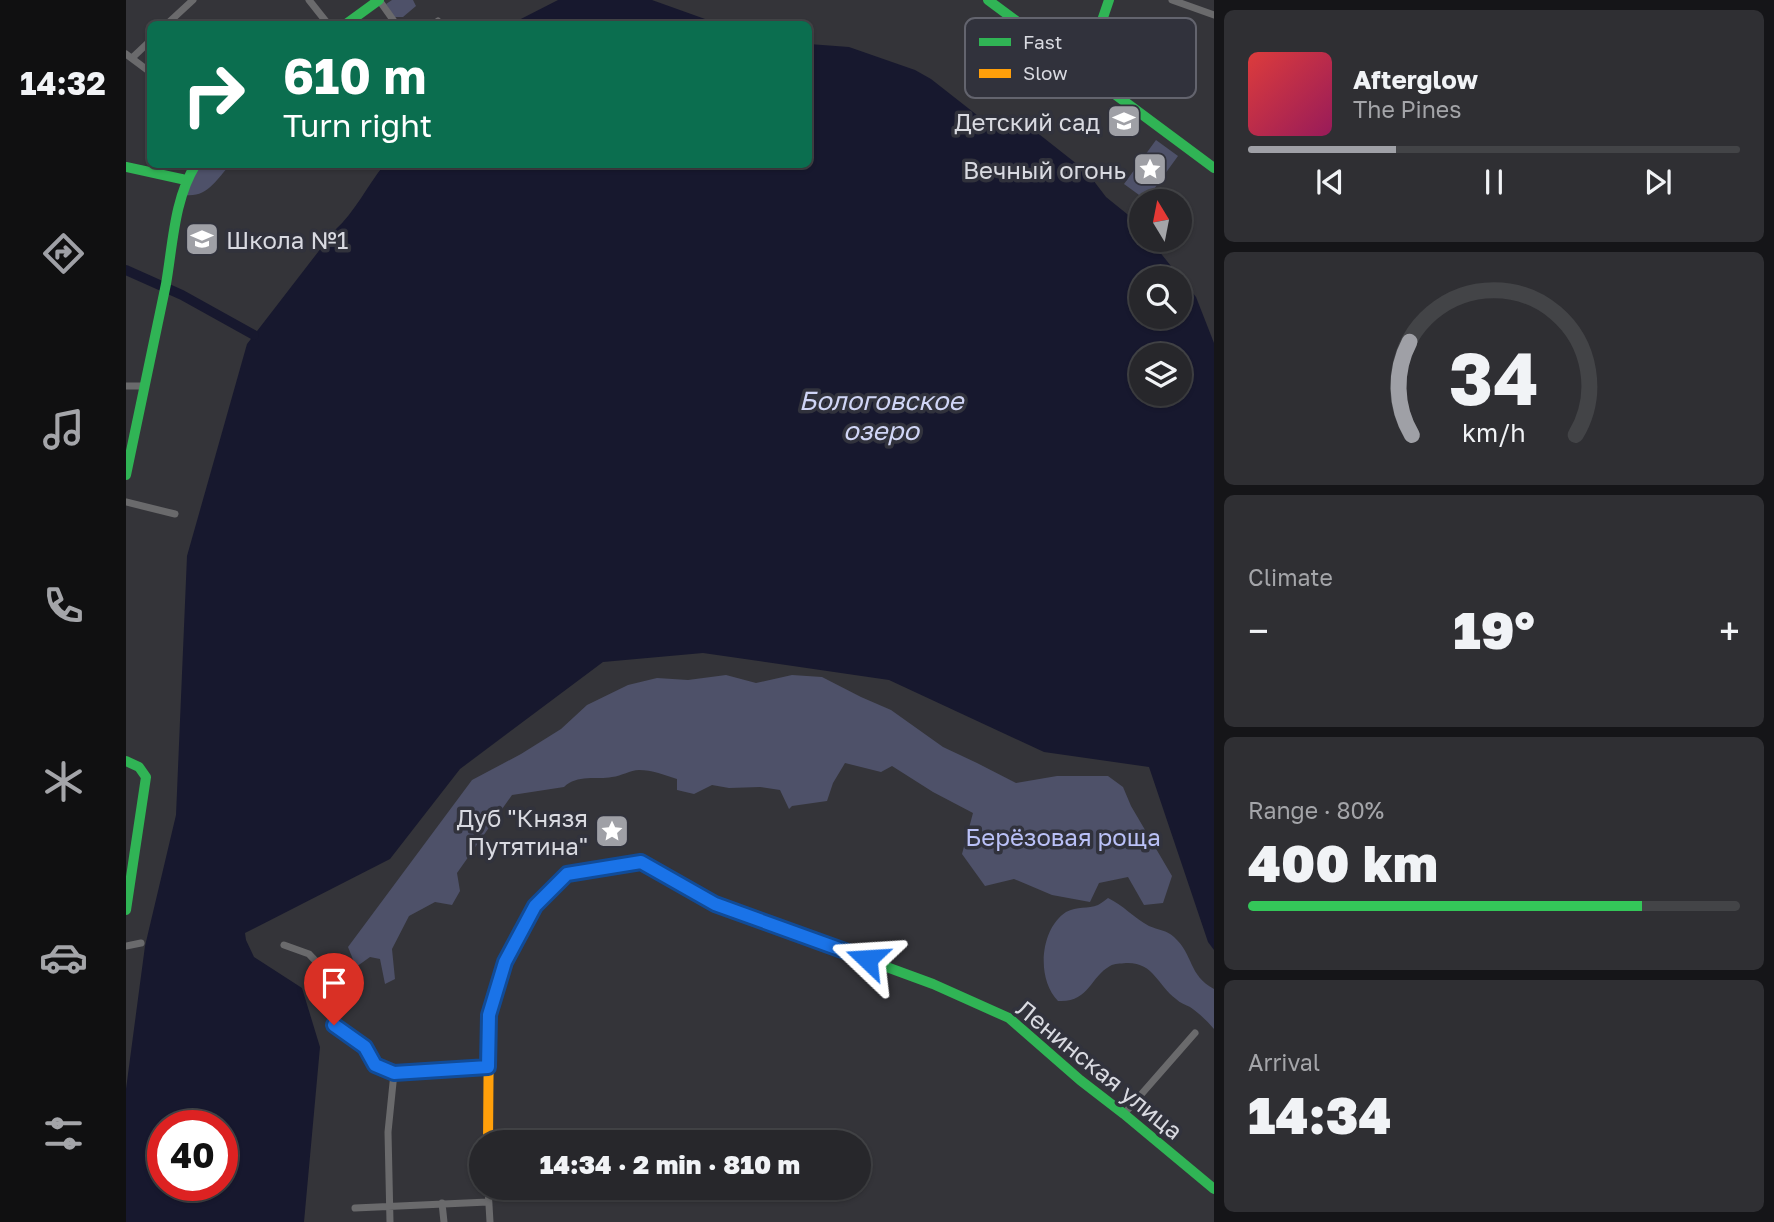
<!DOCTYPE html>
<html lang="en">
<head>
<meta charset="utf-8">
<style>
  body { margin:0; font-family:"Golos Text",sans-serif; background:#2f2f33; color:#f1f3f6; height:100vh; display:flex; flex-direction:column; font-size:26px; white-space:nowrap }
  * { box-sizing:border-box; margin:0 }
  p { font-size:23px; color:#a4a5a9 }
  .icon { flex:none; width:38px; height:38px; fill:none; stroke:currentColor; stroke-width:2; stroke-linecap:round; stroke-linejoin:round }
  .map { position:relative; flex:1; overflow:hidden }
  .sheet { display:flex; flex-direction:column; gap:10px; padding:10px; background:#151518; width:560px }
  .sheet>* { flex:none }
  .banner { position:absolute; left:21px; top:21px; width:665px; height:147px; border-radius:10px; box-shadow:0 2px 5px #0004,0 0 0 2px #434447; background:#0b6e4f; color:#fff; overflow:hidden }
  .needle { width:46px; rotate:350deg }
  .buttons { position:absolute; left:1003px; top:189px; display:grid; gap:14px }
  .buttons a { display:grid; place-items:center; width:63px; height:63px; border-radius:50%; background:#27272b; box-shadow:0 2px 5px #0004,0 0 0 2px #434447; font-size:35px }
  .speed { position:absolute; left:21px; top:1110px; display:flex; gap:14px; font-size:35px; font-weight:700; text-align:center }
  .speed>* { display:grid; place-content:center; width:91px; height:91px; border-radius:50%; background:#27272b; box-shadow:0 2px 5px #0004,0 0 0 2px #434447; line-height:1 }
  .speed .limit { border:10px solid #d22; background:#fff; color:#111 }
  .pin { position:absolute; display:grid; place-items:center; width:60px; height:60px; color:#fff; margin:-72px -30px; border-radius:50% 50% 50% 0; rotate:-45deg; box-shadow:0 0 7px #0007 }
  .pin .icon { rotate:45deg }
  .me { position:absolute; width:77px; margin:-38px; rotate:290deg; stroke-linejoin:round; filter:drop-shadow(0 0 5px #0008) }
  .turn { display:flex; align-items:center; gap:24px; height:147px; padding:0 21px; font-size:32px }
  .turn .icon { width:91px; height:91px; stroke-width:2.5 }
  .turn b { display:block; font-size:49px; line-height:60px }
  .big { font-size:52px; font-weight:800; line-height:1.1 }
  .sheet .tile { flex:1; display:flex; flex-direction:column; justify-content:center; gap:10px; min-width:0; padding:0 24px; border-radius:10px; background:#2f2f33 }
  .sheet .dial { align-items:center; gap:0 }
  .dial svg { height:182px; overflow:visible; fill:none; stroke:#434447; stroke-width:7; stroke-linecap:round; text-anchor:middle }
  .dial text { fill:#f1f3f6; stroke:none }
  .song { display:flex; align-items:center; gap:21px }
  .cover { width:84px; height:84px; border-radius:10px; background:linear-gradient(135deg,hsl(0 70% 55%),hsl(330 70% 35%)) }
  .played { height:7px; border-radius:4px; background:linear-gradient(90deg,#9fa0a6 30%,#434447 30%) }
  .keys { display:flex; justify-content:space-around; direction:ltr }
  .heat { display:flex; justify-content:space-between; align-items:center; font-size:38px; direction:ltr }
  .charge { height:10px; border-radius:5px; background:linear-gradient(90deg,#34c759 80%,#434447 0) }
  .trip { position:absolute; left:343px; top:1130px; width:402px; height:70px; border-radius:35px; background:#27272b; box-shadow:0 2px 5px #0004,0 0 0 2px #434447; font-weight:800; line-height:70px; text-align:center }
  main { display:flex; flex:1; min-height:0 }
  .menu { display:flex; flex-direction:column; width:126px; justify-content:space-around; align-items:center; background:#101011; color:#a4a5a9 }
  .menu .icon { width:49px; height:49px }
  .menu .on { color:#9fa0a6 }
  .menu b { font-size:32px; color:#f1f3f6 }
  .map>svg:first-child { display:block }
</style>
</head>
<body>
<main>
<nav class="menu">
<b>14:32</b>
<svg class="icon on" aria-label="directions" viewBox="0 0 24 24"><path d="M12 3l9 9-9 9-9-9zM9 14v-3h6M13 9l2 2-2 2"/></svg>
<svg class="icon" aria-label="music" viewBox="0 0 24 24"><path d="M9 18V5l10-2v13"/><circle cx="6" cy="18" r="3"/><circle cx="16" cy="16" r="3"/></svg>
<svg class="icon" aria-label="phone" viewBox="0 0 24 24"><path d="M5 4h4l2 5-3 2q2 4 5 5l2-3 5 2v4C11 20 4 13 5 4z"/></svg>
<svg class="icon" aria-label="climate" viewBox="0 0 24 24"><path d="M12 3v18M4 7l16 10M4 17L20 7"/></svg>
<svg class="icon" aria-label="car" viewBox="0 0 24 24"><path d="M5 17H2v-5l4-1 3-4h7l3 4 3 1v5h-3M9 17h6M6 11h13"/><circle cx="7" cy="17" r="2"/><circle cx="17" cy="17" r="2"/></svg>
<svg class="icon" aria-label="filters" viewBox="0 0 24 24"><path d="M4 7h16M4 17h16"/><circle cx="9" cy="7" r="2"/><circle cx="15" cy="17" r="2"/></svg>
</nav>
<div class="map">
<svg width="1088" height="1222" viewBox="0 0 1088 1222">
  <rect width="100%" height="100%" fill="#343439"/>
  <path fill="#4e5169" d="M266,0H287L290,6L277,17H268L260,4Z
    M1030,140L1052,156L1020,200L998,184Z
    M71,165H104C91,179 81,198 59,195Z
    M600,675L630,683L666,675L696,677L735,697L765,710L817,747L851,763L890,783L931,776H982L997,787L1005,806L1046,876L1037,903L1018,905L1002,877L973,883L964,902L926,895L888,879L859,886L836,854L847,813L807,792L766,766L755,772L719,763L707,783L701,801L666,806L663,809L654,790L634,787L603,788L586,785L568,794L551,790V779C539,775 526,770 513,770C504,770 496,776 486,777C471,780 451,774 438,787L386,795L331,873L334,891L326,905L309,902L283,916L266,949L269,979L259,984L254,959L244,957L230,967L222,947L346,780L395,754L435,729L461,705L502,685L531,678L562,680Z
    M982,898C997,905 1008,918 1023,926C1032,930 1041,930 1048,937C1068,955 1062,975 1088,989V1029C1081,1021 1073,1013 1064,1007C1060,1005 1054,1003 1050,999C1031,985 1028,962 1000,963C994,964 989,963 984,966C964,977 963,1003 932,1001C910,979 914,929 940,912C951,906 962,909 972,905C976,903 979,900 982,898Z"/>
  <path fill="#17182e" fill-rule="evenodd" d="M432,0H526L593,24H385Z
    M683,44L723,47L789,70L805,79L856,119L890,116L961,172L980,197L1006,218L1015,229V240H1024L1070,297L1088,343V950L1082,942L1023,767L918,752L763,680L577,653L477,662L334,769L264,859L119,933L120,940L128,957L176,988L194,1047L178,1222H0V1089L19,946L50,815L61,556L121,344L209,230C229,212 241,186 258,165L682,164ZM1015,278H1054V317H1015ZM1015,355H1054V394H1015ZM37,1125H96V1185H37Z"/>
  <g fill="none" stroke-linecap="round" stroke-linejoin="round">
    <path stroke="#17182e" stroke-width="10" d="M0,270L56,295L128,335"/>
    <path stroke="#6a6a6c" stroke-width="7" d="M183,0L202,24
      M253,0L270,24
      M1046,0L1088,15
      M41,24L67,0
      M308,24L312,21
      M0,54L24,72
      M6,58L24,41
      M0,386H17
      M0,502L49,514
      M158,945L183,954L199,971L200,989L208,1025L239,1047L249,1064L268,1073L362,1067
      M0,946L15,943
      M998,1114L1069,1033
      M362,1188L364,1222
      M316,1203L318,1222
      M229,1208L362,1202
      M264,1222L262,1132L268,1073"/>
    <path stroke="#30b455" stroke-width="10" d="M862,0L1088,168
      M220,24L253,0
      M952,67L968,44L983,0
      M0,167L60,180
      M0,475C13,411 27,348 40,284C47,244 48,199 70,164
      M0,761L13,767L20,777L0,910
      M517,863L589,904L807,984L883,1018L954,1080L998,1114L1088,1189"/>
    <path stroke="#ff9f0a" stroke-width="10" d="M362,1143L363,1015L379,962L409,906L441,874L515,862L517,863"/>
  </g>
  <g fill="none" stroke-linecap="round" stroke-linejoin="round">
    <g stroke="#114b97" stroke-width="18">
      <path id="route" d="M208,1025L239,1047L249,1065L268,1073L362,1067L363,1015L379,962L409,906L441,874L515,862L589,904L741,959"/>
    </g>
    <use href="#route" stroke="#1a73e8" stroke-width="12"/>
  </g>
  <defs>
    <g id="school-square" transform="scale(1.75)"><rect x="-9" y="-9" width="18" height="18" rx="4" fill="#9fa0a6" stroke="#31323c"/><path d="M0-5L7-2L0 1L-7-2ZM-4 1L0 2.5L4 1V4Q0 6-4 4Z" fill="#fff"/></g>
    <g id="sight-square" transform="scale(1.75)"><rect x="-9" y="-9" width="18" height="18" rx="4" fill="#9fa0a6" stroke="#31323c"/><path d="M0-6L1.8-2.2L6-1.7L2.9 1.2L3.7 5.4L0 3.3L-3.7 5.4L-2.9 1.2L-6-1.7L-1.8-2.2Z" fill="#fff"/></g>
  </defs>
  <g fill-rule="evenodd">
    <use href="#school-square" x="998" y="121"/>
    <use href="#sight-square" x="1024" y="169"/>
    <use href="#school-square" x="76" y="239"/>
    <use href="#sight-square" x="486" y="831"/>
  </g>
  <g text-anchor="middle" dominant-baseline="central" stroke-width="7" stroke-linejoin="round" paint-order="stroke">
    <g font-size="24" fill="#d9dae1" stroke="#31323c" text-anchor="end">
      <text x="974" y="121">Детский сад</text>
      <text x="1000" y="169">Вечный огонь</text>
      <text x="100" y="239" text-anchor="start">Школа №1</text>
      <text x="462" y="817">Дуб "Князя<tspan x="462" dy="28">Путятина"</tspan></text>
    </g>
    <g font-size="24" fill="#bac1f7" stroke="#31323c">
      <text x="937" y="836">Берёзовая роща</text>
    </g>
    <g font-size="24" fill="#d9dae1" stroke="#31323c">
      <text transform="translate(974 1069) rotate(39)">Ленинская улица</text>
    </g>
    <g font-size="26" font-style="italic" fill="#d0d5f6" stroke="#31323c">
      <text x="755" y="400">Бологовское<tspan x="755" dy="30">озеро</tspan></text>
    </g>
  </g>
  <rect x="839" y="18" width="231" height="80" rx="10" fill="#31323c" stroke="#63646e" stroke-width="2"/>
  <rect x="853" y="38" width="32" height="8" fill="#30b455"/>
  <rect x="853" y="69" width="32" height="9" fill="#ff9f0a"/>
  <g font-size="19" fill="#d9dae1">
    <text x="897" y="49">Fast</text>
    <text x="897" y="80">Slow</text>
  </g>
</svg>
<div class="buttons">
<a><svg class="needle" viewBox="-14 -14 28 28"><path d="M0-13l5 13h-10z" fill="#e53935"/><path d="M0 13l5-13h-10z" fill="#a4a5a9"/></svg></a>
<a><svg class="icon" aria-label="search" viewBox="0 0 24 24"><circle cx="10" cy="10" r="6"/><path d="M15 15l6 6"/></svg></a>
<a><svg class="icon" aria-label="layers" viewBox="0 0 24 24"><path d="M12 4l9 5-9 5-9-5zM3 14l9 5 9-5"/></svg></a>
</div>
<div class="speed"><div class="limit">40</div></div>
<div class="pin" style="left:208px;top:1025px;background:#d93025"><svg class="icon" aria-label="arrive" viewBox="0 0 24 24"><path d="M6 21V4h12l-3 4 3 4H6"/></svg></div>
<svg class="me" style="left:741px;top:959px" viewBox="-20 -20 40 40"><path d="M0-17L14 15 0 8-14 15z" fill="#1a73e8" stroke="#fff" stroke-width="4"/></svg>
<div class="trip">14:34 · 2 min · 810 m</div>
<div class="banner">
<div class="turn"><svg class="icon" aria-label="right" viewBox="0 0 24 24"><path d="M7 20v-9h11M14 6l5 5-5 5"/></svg><div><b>610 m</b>Turn right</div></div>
</div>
</div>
<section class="sheet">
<div class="tile">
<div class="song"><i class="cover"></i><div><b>Afterglow</b><p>The Pines</p></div></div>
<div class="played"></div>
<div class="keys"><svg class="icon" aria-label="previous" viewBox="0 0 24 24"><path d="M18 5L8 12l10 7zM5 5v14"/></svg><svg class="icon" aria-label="pause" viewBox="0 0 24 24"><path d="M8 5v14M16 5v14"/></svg><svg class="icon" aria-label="next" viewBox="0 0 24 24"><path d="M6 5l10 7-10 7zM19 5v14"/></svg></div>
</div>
<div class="tile dial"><svg viewBox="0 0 100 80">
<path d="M14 69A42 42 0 1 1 86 69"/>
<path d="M14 69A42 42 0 0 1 13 28" stroke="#9fa0a6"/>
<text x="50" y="56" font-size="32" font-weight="700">34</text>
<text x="50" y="72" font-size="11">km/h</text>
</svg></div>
<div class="tile"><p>Climate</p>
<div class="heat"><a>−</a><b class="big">19°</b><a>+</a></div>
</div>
<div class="tile"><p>Range · 80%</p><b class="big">400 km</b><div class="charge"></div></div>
<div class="tile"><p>Arrival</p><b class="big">14:34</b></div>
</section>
</main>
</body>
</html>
